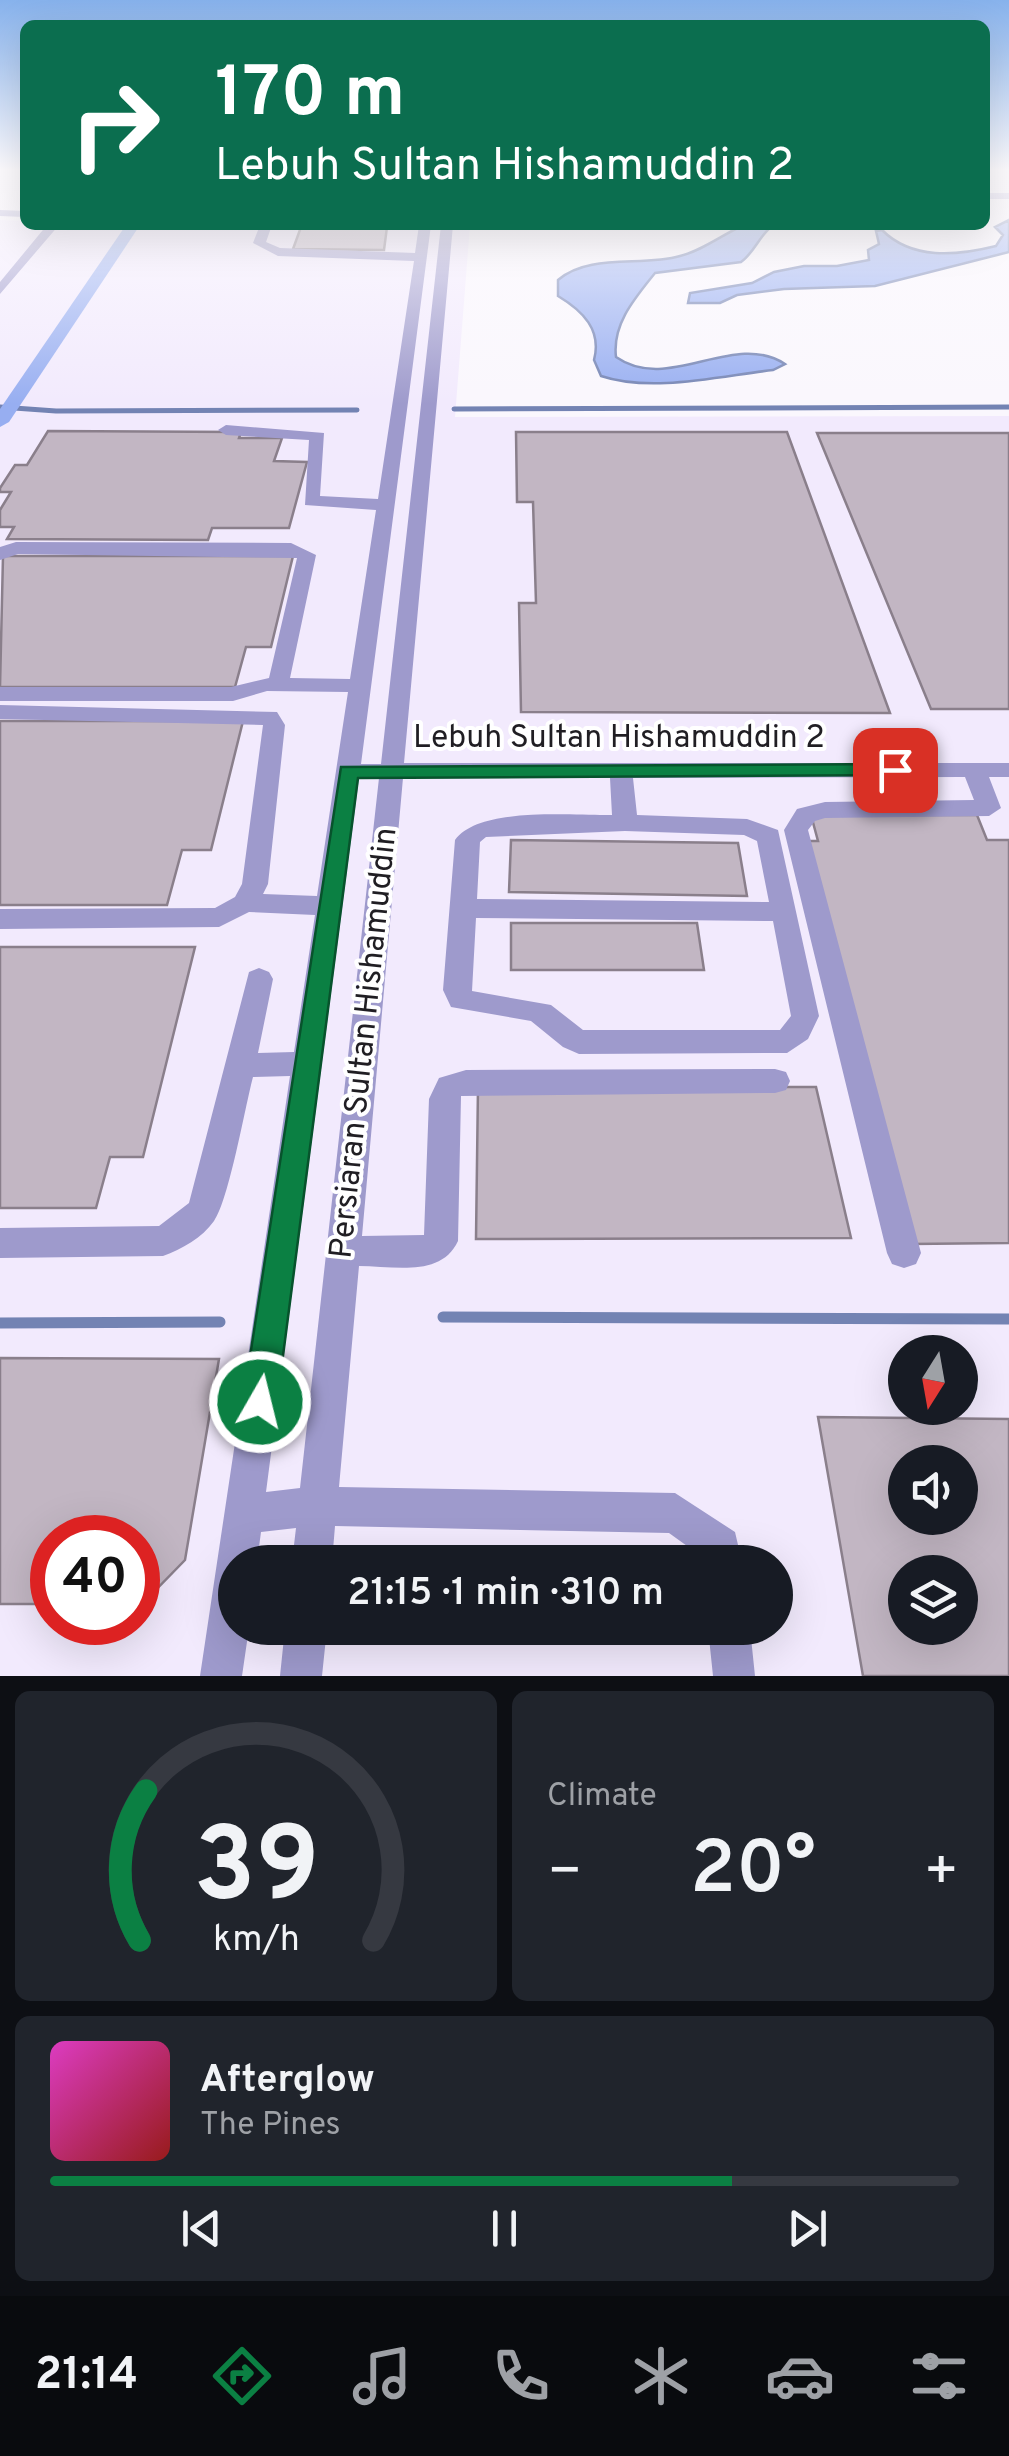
<!DOCTYPE html>
<html lang="en">
<head>
<meta charset="utf-8">
<style>
  body { margin:0; font-family:Overpass,sans-serif; background:#20242c; color:#f1f3f6; height:100vh; display:flex; flex-direction:column; font-size:38px; white-space:nowrap }
  * { box-sizing:border-box; margin:0 }
  p { font-size:32px; color:#9ea1a6 }
  .icon { flex:none; width:55px; height:55px; fill:none; stroke:currentColor; stroke-width:2; stroke-linecap:round; stroke-linejoin:round }
  .map { position:relative; height:1676px; overflow:hidden }
  .sheet { display:flex; flex-direction:column; gap:15px; padding:15px; background:#0d0f14; flex:1 }
  .sheet>* { flex:none }
  .banner { position:absolute; left:20px; top:20px; width:970px; height:210px; border-radius:15px; box-shadow:0 10px 40px #0002; background:#0b6e4f; color:#fff; overflow:hidden }
  .needle { width:65px; rotate:191deg }
  .fabs { position:absolute; left:888px; top:1335px; display:grid; gap:20px }
  .fabs a { display:grid; place-items:center; width:90px; height:90px; border-radius:50%; background:#171b24; box-shadow:0 10px 40px #0002; font-size:50px }
  .speed { position:absolute; left:30px; top:1515px; display:flex; gap:20px; font-size:50px; font-weight:700; text-align:center }
  .speed>* { display:grid; place-content:center; width:130px; height:130px; border-radius:50%; background:#171b24; box-shadow:0 10px 40px #0002; line-height:1 }
  .speed .limit { border:15px solid #d22; background:#fff; color:#111 }
  .pin { position:absolute; display:grid; place-items:center; width:85px; height:85px; color:#fff; margin:-42px; border-radius:20px; box-shadow:0 5px 15px #0006 }
  .me { position:absolute; width:110px; margin:-55px; rotate:8deg; stroke-linejoin:round; filter:drop-shadow(0 0 8px #0008) }
  .turn { display:flex; align-items:center; gap:35px; height:210px; padding:0 30px; font-size:45px }
  .turn .icon { width:130px; height:130px; stroke-width:2.5 }
  .turn b { display:block; font-size:70px; line-height:85px }
  .big { font-size:75px; font-weight:600; line-height:1.1 }
  .sheet .tile { flex:1; display:flex; flex-direction:column; justify-content:center; gap:15px; min-width:0; padding:0 35px; border-radius:15px; background:#20242c }
  .sheet .dial { align-items:center; gap:0 }
  .dial svg { height:260px; overflow:visible; fill:none; stroke:#363941; stroke-width:7; stroke-linecap:round; text-anchor:middle }
  .dial text { fill:#f1f3f6; stroke:none }
  .song { display:flex; align-items:center; gap:30px }
  .cover { width:120px; height:120px; border-radius:15px; background:linear-gradient(135deg,hsl(310 70% 55%),hsl(0 70% 35%)) }
  .played { height:10px; border-radius:5px; background:linear-gradient(90deg,#0b8043 75%,#363941 75%) }
  .keys { display:flex; justify-content:space-around; direction:ltr }
  .heat { display:flex; justify-content:space-between; align-items:center; font-size:55px; direction:ltr }
  .sheet .tiles { flex:1; display:grid; gap:15px; grid-template-columns:1fr 1fr }
  .tile:last-child { grid-column:span 2 }
  .trip { position:absolute; left:218px; top:1545px; width:575px; height:100px; border-radius:50px; background:#171b24; box-shadow:0 10px 40px #0002; font-weight:600; line-height:100px; text-align:center }
  .tab-bar { display:flex; height:160px; justify-content:space-around; align-items:center; background:#090b0e; color:#9ea1a6 }
  .tab-bar .icon { width:70px; height:70px }
  .tab-bar .on { color:#0b8043 }
  .tab-bar b { font-size:45px; color:#f1f3f6 }
  .map>svg:first-child { display:block }
</style>
</head>
<body>
<div class="map">
<svg width="1009" height="1676" viewBox="0 0 1009 1676">
  <rect width="100%" height="100%" fill="#faf7fd"/>
  <path fill="#f2eafd" fill-rule="evenodd" d="M0,220L25,221V225H470L455,417L1009,416V1676H0ZM905,1352H960V1408H905ZM905,1462H960V1518H905ZM52,1538H138V1622H52ZM235,1562H775V1628H235ZM905,1572H960V1628H905Z"/>
  <path fill="#97aef1" stroke="#7383b3" stroke-width="2.5" d="M1009,220V252L875,286L784,289L737,295L720,303H688L690,293L752,283L774,272L804,266H837L869,260L868,250L879,244L876,231L882,230C912,260 956,256 996,246L1003,235L995,227Z
    M744,225H773C759,236 754,253 741,262L655,273C635,298 612,324 616,357C669,394 733,330 785,364L773,370C720,376 652,393 601,376L594,360C602,330 583,311 558,296V280C589,253 642,267 680,256C702,251 723,234 744,225Z"/>
  <g fill="none" stroke-linecap="round" stroke-linejoin="round">
    <path stroke="#7383b3" stroke-width="5" d="M0,407L56,411L357,410
      M454,409L1009,407"/>
    <path stroke="#7383b3" stroke-width="11" d="M443,1317L1009,1319
      M0,1323L220,1322"/>
    <path fill="#97aef1" fill-rule="evenodd" d="M126,225H140L9,422L0,427V409Z"/>
  </g>
  <path fill="#c2b6c3" stroke="#8a7f8b" stroke-width="2.5" fill-rule="evenodd" d="M301,227H387L384,250L293,249Z
    M48,431L241,432L239,438H282L274,461L307,462L289,528H212L208,540L7,539L14,527H0V510L11,492H0V488L15,465H27Z
    M516,432H787L890,713L521,712L519,603H536L533,502H517Z
    M817,433H1009V709H931Z
    M3,556H293L271,647H246L235,687H0Z
    M0,721H243L211,850H182L167,905H0Z
    M811,815H977L987,840H1009V1243L911,1244L803,841H818Z
    M511,840L738,843L747,896L509,892Z
    M511,923H697L704,970H511Z
    M0,947H195L143,1157H110L96,1208H0Z
    M478,1087H816L851,1238L476,1239Z
    M0,1358L219,1359L185,1560L143,1603H138V1538H52V1604H0Z
    M818,1417L1009,1419V1676H863ZM905,1462H960V1518H905ZM905,1572H960V1628H905Z"/>
  <g fill="none" stroke-linecap="round" stroke-linejoin="round">
    <path fill="#9e9acc" fill-rule="evenodd" d="M985,193H1009V199H985Z
      M0,210L25,211V217L0,216Z
      M47,225H59L0,294V282Z
      M260,225H272L266,242L280,248L415,253L419,225H431L361,764H381L441,225H453L404,763H1009V777H989L1001,808L989,816L825,818L815,821L808,830L921,1253L916,1264L904,1268L892,1264L887,1253L784,830L797,809L825,802L974,800L965,777L633,778L637,815L747,819L778,830L819,1016L808,1039L787,1053L579,1054L563,1047L531,1021L451,1007L443,990L455,840C479,806 572,816 612,815L610,778H403L362,1236L424,1235L429,1099L439,1078L466,1070L775,1069L786,1072L790,1081L786,1090L775,1093L461,1096L458,1241C441,1278 393,1266 359,1266L339,1487L675,1493L735,1532L742,1562H702L701,1556L669,1533L335,1526L332,1562H292L296,1528L261,1532L257,1562H235V1628H249L242,1676H200L290,1076L253,1077C245,1107 229,1200 214,1221C202,1238 182,1249 163,1256L0,1258V1228L159,1226L189,1203L249,972L259,968L269,972L273,979L258,1053L294,1052L315,915L249,912L219,927L0,929V909L215,908L235,897L242,884L263,725L0,719V705L277,712L285,725L268,884L263,894L317,896L348,692L267,691L233,701H0V687H231L269,678L297,558L18,554L0,560V547L16,542L291,543L316,555L290,678L350,679L376,510L305,505L309,440L226,435L218,430L226,425L324,433L320,496L378,499L414,261L278,256L253,243ZM359,778H379L300,1488L266,1492ZM625,831L744,835L757,841L769,902L477,899L480,842L486,837ZM476,918L773,921L791,1016L780,1030H583L551,1005L472,991Z
      M285,1628H327L322,1676H280Z
      M708,1628H750L755,1676H713Z"/>
  </g>
  <linearGradient id="sky" x2="0" y2="1"><stop stop-color="#87b2ec"/><stop offset="0.42" stop-color="#fdfbfe"/><stop offset="1" stop-color="#fdfbfe" stop-opacity="0"/></linearGradient>
  <rect width="1009" height="404" fill="url(#sky)"/>
  <path fill="#0b8043" stroke="#07532c" stroke-width="2.5" d="M895,764L903,766L906,770L903,775L358,778L277,1402L272,1413L260,1418L248,1413L243,1402L341,767Z"/>
  <g text-anchor="middle" dominant-baseline="central" stroke-width="8" stroke-linejoin="round" paint-order="stroke">
    <g font-size="32" fill="#201e23" stroke="#fff">
      <text x="619" y="739">Lebuh Sultan Hishamuddin 2</text>
      <text transform="translate(365 1043) rotate(-84)">Persiaran Sultan Hishamuddin</text>
    </g>
  </g>
</svg>
<div class="fabs">
<a><svg class="needle" viewBox="-14 -14 28 28"><path d="M0-13l5 13h-10z" fill="#e53935"/><path d="M0 13l5-13h-10z" fill="#9ea1a6"/></svg></a>
<a><svg class="icon" aria-label="sound" viewBox="0 0 24 24"><path d="M4 9h4l5-4v14l-5-4H4zM17 9q2 3 0 6"/></svg></a>
<a><svg class="icon" aria-label="layers" viewBox="0 0 24 24"><path d="M12 4l9 5-9 5-9-5zM3 14l9 5 9-5"/></svg></a>
</div>
<div class="speed"><div class="limit">40</div></div>
<div class="pin" style="left:895px;top:770px;background:#d93025"><svg class="icon" aria-label="arrive" viewBox="0 0 24 24"><path d="M6 21V4h12l-3 4 3 4H6"/></svg></div>
<svg class="me" style="left:260px;top:1402px" viewBox="-20 -20 40 40"><circle r="17" fill="#0b8043" stroke="#fff" stroke-width="3"/><path d="M0-11L8 9 0 5-8 9z" fill="#fff"/></svg>
<div class="trip">21:15 · 1 min · 310 m</div>
<div class="banner">
<div class="turn"><svg class="icon" aria-label="right" viewBox="0 0 24 24"><path d="M7 20v-9h11M14 6l5 5-5 5"/></svg><div><b>170 m</b>Lebuh Sultan Hishamuddin 2</div></div>
</div>
</div>
<section class="sheet">
<div class="tiles">
<div class="tile dial"><svg viewBox="0 0 100 80">
<path d="M14 69A42 42 0 1 1 86 69"/>
<path d="M14 69A42 42 0 0 1 16 23" stroke="#0b8043"/>
<text x="50" y="56" font-size="32" font-weight="700">39</text>
<text x="50" y="72" font-size="11">km/h</text>
</svg></div>
<div class="tile"><p>Climate</p>
<div class="heat"><a>−</a><b class="big">20°</b><a>+</a></div>
</div>
<div class="tile">
<div class="song"><i class="cover"></i><div><b>Afterglow</b><p>The Pines</p></div></div>
<div class="played"></div>
<div class="keys"><svg class="icon" aria-label="previous" viewBox="0 0 24 24"><path d="M18 5L8 12l10 7zM5 5v14"/></svg><svg class="icon" aria-label="pause" viewBox="0 0 24 24"><path d="M8 5v14M16 5v14"/></svg><svg class="icon" aria-label="next" viewBox="0 0 24 24"><path d="M6 5l10 7-10 7zM19 5v14"/></svg></div>
</div>
</div>
</section>
<nav class="tab-bar">
<b>21:14</b>
<svg class="icon on" aria-label="directions" viewBox="0 0 24 24"><path d="M12 3l9 9-9 9-9-9zM9 14v-3h6M13 9l2 2-2 2"/></svg>
<svg class="icon" aria-label="music" viewBox="0 0 24 24"><path d="M9 18V5l10-2v13"/><circle cx="6" cy="18" r="3"/><circle cx="16" cy="16" r="3"/></svg>
<svg class="icon" aria-label="phone" viewBox="0 0 24 24"><path d="M5 4h4l2 5-3 2q2 4 5 5l2-3 5 2v4C11 20 4 13 5 4z"/></svg>
<svg class="icon" aria-label="climate" viewBox="0 0 24 24"><path d="M12 3v18M4 7l16 10M4 17L20 7"/></svg>
<svg class="icon" aria-label="car" viewBox="0 0 24 24"><path d="M5 17H2v-5l4-1 3-4h7l3 4 3 1v5h-3M9 17h6M6 11h13"/><circle cx="7" cy="17" r="2"/><circle cx="17" cy="17" r="2"/></svg>
<svg class="icon" aria-label="filters" viewBox="0 0 24 24"><path d="M4 7h16M4 17h16"/><circle cx="9" cy="7" r="2"/><circle cx="15" cy="17" r="2"/></svg>
</nav>
</body>
</html>
